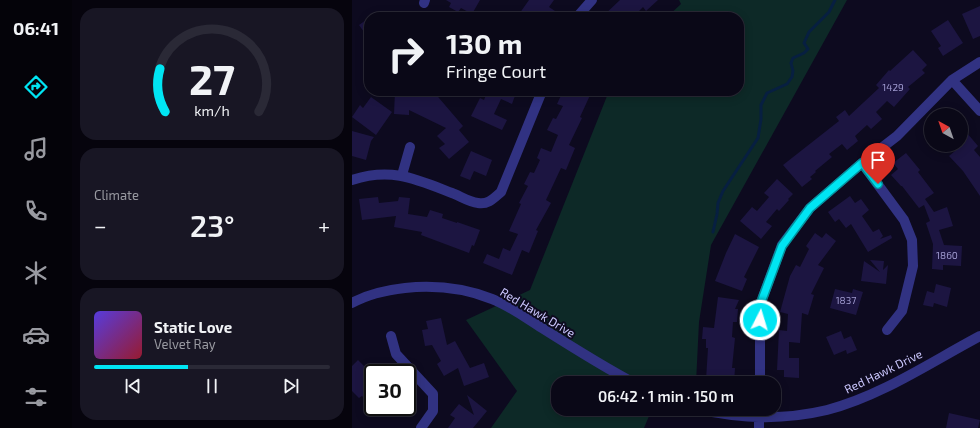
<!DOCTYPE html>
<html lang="en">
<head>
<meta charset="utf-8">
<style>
  body { margin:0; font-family:"Exo 2",sans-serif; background:#181624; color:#f1f3f6; height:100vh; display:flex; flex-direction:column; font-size:15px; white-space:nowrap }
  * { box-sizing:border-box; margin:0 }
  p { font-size:13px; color:#999aa1 }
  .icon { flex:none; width:22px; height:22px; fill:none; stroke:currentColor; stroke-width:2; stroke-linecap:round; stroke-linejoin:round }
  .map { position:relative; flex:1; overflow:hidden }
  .side { display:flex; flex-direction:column; gap:8px; padding:8px; background:#06040d; width:280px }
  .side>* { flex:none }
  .banner { position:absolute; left:12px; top:12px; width:380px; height:84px; border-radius:16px; box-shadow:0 2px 10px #0003,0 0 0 1px #2a2936; background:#0a0817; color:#f1f3f6; overflow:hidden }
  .needle { width:26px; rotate:320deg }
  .fabs { position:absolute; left:572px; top:108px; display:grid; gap:8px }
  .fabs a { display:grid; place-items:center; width:44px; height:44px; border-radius:50%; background:#0a0817; box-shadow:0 2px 10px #0003,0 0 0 1px #2a2936; font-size:20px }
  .speed { position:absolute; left:12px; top:364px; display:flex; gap:8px; font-size:20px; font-weight:700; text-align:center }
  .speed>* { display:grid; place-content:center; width:52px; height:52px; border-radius:50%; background:#0a0817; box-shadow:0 2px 10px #0003,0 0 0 1px #2a2936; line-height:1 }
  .speed .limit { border:2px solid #111; border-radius:6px; background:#fff; color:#111 }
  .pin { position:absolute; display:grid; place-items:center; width:34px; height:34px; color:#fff; margin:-41px -17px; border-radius:50% 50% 50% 0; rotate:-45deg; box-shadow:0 0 4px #0007 }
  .pin .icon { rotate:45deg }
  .me { position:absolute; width:44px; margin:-22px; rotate:5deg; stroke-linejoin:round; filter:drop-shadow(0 0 3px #0008) }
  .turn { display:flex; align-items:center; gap:14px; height:84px; padding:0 16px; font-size:18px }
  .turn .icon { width:52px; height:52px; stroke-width:2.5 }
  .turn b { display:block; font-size:28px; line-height:34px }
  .big { font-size:30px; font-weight:600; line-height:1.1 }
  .side .card { flex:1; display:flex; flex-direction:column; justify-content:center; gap:6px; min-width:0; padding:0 14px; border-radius:16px; background:#181624 }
  .side .dial { align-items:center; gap:0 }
  .dial svg { height:104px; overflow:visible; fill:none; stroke:#2a2936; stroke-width:7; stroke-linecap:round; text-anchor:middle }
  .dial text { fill:#f1f3f6; stroke:none }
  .song { display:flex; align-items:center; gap:12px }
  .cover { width:48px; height:48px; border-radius:6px; background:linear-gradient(135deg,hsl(250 70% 55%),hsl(350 70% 35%)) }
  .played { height:4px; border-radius:2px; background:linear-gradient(90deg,#00e5f3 40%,#2a2936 40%) }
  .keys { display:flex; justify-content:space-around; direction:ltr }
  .heat { display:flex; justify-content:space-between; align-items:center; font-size:22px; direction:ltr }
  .trip { position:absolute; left:199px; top:376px; width:230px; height:40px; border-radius:16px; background:#0a0817; box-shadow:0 2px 10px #0003,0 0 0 1px #2a2936; font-weight:600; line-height:40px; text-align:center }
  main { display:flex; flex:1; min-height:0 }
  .dock { display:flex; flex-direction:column; width:72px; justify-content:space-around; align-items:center; background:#040309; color:#999aa1 }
  .dock .icon { width:28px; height:28px }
  .dock .selected { color:#00e5f3 }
  .dock b { font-size:18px; color:#f1f3f6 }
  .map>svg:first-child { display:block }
</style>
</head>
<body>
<main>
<nav class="dock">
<b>06:41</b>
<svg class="icon selected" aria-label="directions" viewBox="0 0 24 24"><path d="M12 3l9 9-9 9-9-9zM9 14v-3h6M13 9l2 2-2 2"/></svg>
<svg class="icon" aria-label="music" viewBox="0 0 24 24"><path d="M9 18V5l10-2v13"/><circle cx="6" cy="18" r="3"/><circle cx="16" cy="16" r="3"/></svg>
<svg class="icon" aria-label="phone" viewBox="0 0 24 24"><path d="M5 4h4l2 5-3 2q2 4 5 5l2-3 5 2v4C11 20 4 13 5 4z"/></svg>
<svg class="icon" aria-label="climate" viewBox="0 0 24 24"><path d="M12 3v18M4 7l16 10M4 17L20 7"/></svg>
<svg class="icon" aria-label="car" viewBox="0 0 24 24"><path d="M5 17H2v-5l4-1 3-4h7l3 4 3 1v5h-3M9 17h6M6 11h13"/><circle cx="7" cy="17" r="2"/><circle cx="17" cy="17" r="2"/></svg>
<svg class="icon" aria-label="filters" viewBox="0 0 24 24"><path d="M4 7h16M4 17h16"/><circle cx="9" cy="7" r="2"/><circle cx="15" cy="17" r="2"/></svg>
</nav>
<section class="side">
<div class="card dial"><svg viewBox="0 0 100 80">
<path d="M14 69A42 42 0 1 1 86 69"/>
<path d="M14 69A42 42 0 0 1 10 36" stroke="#00e5f3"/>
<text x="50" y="56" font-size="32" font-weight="700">27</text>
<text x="50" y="72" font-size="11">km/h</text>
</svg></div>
<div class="card"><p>Climate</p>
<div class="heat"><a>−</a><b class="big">23°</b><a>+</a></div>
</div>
<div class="card">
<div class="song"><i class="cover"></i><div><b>Static Love</b><p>Velvet Ray</p></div></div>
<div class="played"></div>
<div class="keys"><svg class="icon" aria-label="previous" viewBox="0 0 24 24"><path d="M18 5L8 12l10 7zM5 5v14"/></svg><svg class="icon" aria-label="pause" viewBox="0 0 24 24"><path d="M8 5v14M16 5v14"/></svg><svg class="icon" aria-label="next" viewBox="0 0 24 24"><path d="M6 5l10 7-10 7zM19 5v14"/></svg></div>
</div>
</section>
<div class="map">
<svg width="628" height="428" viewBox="0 0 628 428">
  <rect width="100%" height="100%" fill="#0d0a1f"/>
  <path fill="#0d2927" d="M327,0H495L359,245L347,322L344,383H322L313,380L312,383H206V409H300L292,428H139L165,391L114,320L178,290L257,91H387V17H315L329,4Z"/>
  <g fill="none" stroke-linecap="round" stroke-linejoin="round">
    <path stroke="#071f41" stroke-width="3" d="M361,232L365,214L366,203L371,191L406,138L409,119V105L415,93L435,84L440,77L441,71L439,63L441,58L452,53L456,49L452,43L457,32L477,12L483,0"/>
  </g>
  <path fill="#1c1541" d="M94,0H128L120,14L109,8L106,12L97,7L99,3Z
    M177,0H202L197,7L203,11L198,17H165Z
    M268,0H306L294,11L291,7L281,17H250Z
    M628,6V36L621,39L610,14Z
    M17,18V39L7,25Z
    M596,20L611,43L591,56L586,48L589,46L579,31Z
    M561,50L575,65L570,70L573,73L556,87L558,89L542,107L535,101L524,112L530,119L519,129L515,125L503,136L506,141L495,150L490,144L477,154L480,157L463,171L464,172L458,177L460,179L450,187L431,165L487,121L484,117L493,110L497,116L527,88L524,85L537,70L538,71Z
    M43,91H81L111,126L107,130L117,142L97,159L87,148L93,144L85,136L94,128L57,110V115L42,114Z
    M132,91H159L164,93L160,104L149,99L142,114L155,120L150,130L119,116L128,98L132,100L135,92Z
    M211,91H240L228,117L230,118L217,145L223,148L214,170L209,168L194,200L199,203L184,230L186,231L177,253L170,250L160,275L131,263L135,254L147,259L151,248L158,251L166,234L157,231L169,204L167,203L176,186L172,184L178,172L182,173L188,160L185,158L189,148L199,152L206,135L195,130L201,118L204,119L211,106L205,104Z
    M19,97L40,112L24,135L0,117L8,105L11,108Z
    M609,126L626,146L622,150L628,157V196L611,171L597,156L609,146Z
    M0,131L22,137L19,141L14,160L0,156Z
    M119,151L140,160L134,176L122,171L118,180L108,176Z
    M554,153L568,170L566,172L582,193L573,199L582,212L595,207L601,226L587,230L592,245L610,246L609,266L591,265V270L580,269L581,244L574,223L578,221L572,205L567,208L550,186H549L539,175L546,169L541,163Z
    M425,179L441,194L436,199L437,200L427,211L425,209L414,222L420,226L409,239L388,221L400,207L405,211L417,197L412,193Z
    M498,196L503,203L509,199L517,210L510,216L521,232L527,229L531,236L528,239L539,235L540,238L516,252L499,224L494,228L487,219L483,222L476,212Z
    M26,197L27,203L46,201L47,197L58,198L56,214L75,217L78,210L91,214L90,218L105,223V222L128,230L122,246L120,245L117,253L69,235L70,232L42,227L44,216L10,220L7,199Z
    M463,233L470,238L474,233L484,241L466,265L472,268L459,294L462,295L456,315L450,313L448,343L437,342V358H447V378L432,377V370H425L427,330L435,331L436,314L428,312L438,276L444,265L448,267L457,249L454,246Z
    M383,234L407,247L392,277L395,279L390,291L363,281L374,253Z
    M518,260L532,261L531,270L536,265L534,284L509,281L512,261L528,272Z
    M584,284L599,288L595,307L582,303L581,307L571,305L575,291L582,293Z
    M483,289L500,293L501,289L511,292L504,315L478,308Z
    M366,297L387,300L383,309H386L385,322H381L380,337L383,338L380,368H383L382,383H371V380H354L356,348H354V339H350L351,327L362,328Z
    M89,318L95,345L103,341L118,368L132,363L137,377L112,386L106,368L92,376L85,364L89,361L80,345L73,346L70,330L76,329L74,321Z
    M489,331L492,339L499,336L505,350L495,354L494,350L482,355L474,337Z
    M6,360L15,369L21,363V407L10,396L7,398L0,391V366Z
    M115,395L135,411L121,428H96L103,418L98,415L107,404L122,415Z
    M21,407H41L31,417Z
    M597,413L628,420L626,428H594Z"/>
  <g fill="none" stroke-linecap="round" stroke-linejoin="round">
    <path stroke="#313282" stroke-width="10" d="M72,3L73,0
      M225,17L240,0
      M600,80L628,111
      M510,163L552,220L560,240L561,266L550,311L535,330
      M50,175L58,147
      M0,180C39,167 64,179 100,193C108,196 117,202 126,203C136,205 142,198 149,192L190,91
      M0,303C16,294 35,290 53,288C82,285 112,288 140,299C158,306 174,318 190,328C220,347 250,366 282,383
      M39,336L44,354L81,394V411L69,428
      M408,383V305L430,245L458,208L510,163L545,136L600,80L628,62
      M345,409C388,419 433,420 475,410C529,396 579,362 628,336
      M407,428V409"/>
  </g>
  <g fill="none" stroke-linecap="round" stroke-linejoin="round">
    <g stroke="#00959e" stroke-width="10">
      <path id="route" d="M408,320V305L430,246L458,208L510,163L526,184"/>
    </g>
    <use href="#route" stroke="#00e5f3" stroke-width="7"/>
  </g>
  <g text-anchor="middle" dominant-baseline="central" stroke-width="4" stroke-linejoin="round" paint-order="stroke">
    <g font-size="10" fill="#a09bd0">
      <text x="541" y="87">1429</text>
      <text x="595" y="255">1860</text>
      <text x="494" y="300">1837</text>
    </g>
    <g font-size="12" fill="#ccc8ff" stroke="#0d0a1f">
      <text transform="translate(186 312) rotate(31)">Red Hawk Drive</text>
      <text transform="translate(531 371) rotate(-26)">Red Hawk Drive</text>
    </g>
  </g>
</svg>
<div class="fabs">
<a><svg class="needle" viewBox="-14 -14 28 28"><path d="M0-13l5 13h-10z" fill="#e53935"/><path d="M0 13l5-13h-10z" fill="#999aa1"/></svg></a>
</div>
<div class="speed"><div class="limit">30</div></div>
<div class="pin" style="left:526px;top:184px;background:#d93025"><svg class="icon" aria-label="arrive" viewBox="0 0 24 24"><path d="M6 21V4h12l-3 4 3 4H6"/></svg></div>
<svg class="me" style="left:408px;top:320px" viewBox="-20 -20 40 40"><circle r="17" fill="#00e5f3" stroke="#fff" stroke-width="3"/><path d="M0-11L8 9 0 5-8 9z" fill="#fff"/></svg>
<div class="trip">06:42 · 1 min · 150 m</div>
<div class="banner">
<div class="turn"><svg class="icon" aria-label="right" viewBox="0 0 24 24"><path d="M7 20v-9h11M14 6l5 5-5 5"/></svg><div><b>130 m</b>Fringe Court</div></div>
</div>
</div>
</main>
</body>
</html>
